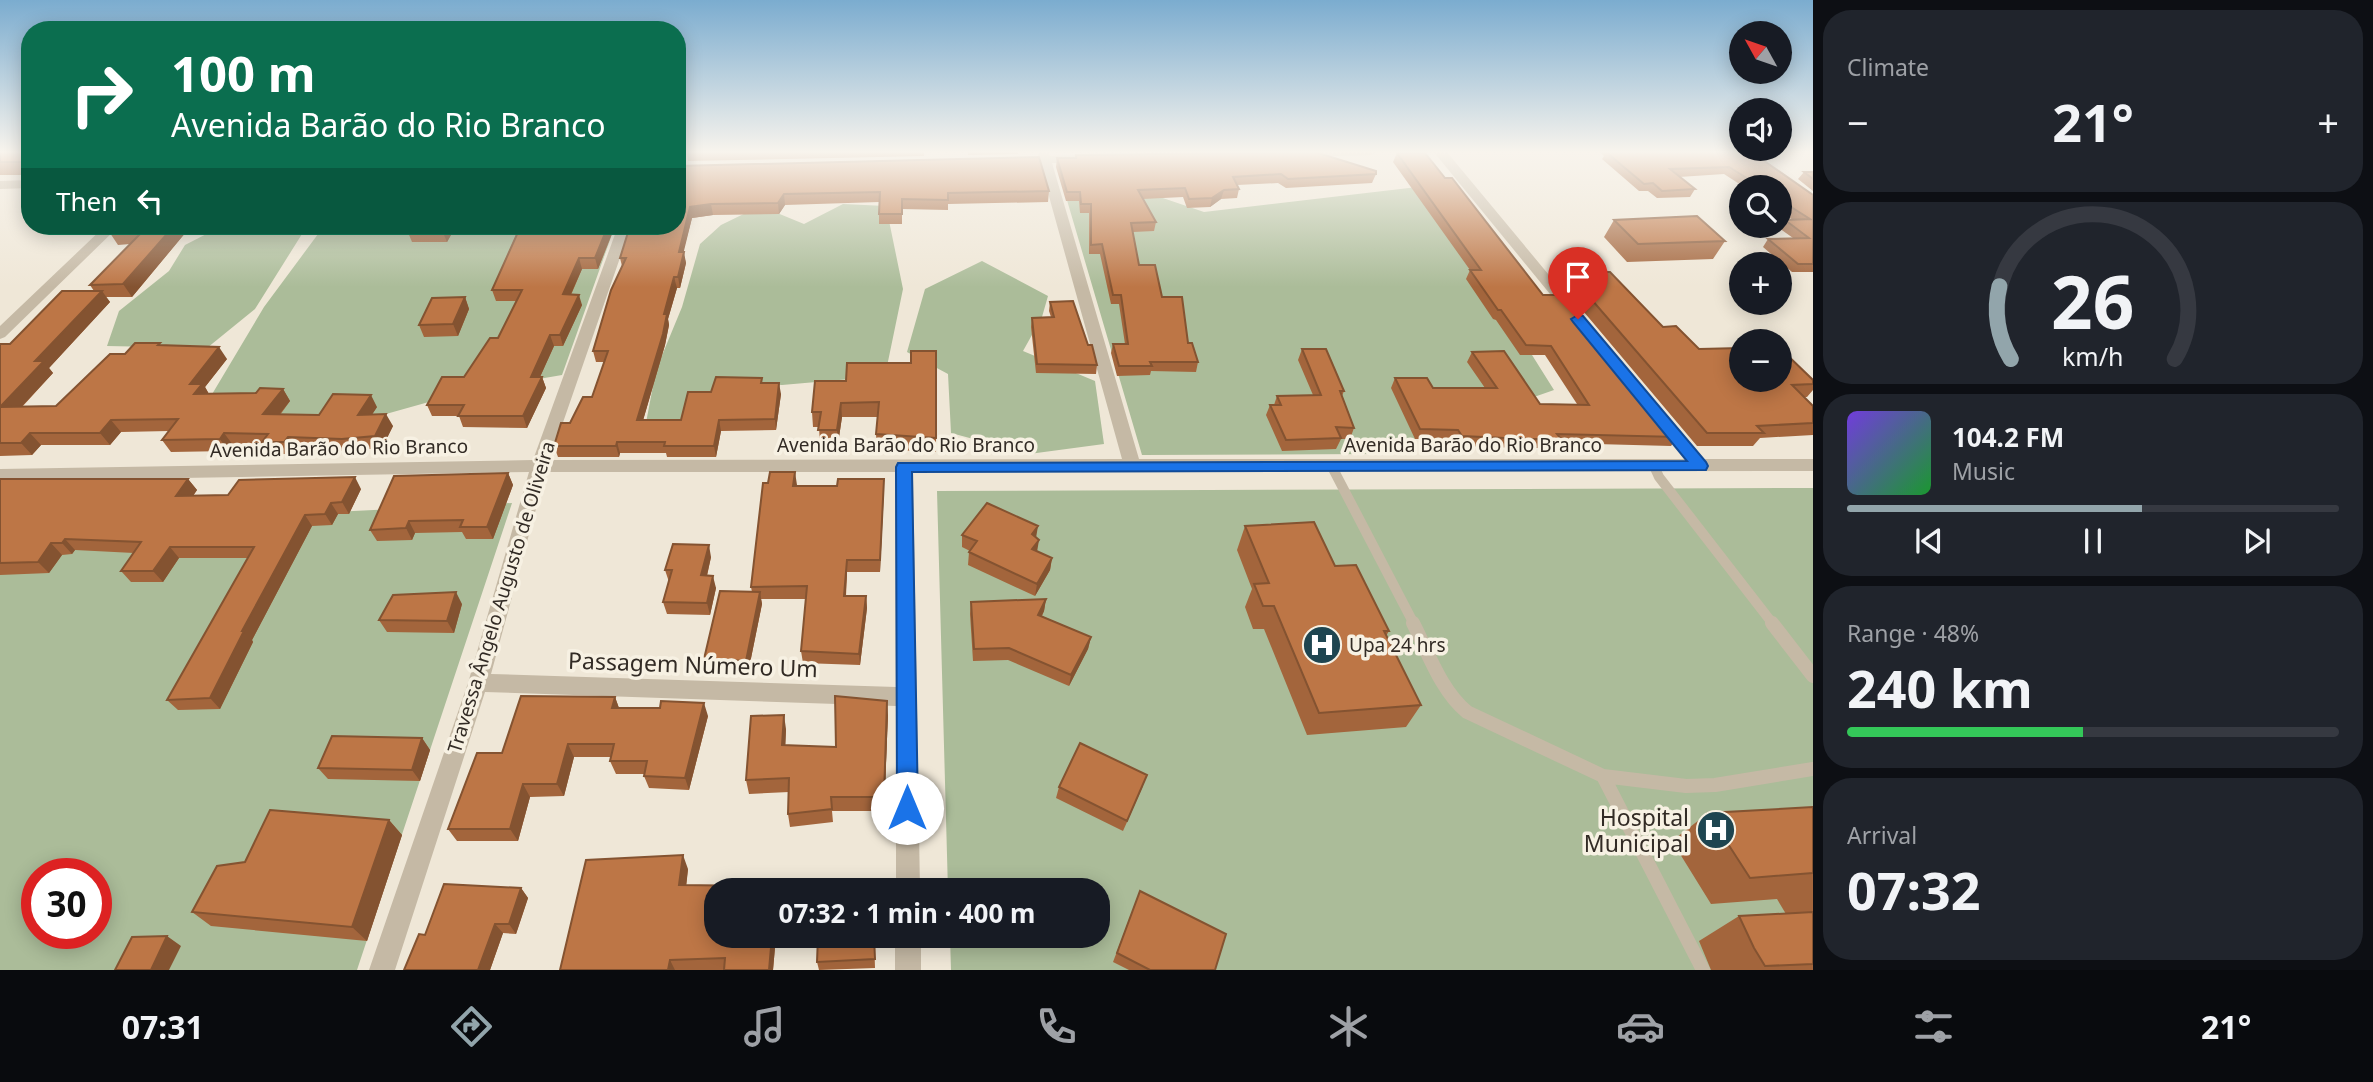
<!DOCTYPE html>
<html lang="en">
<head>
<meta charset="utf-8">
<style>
  body { margin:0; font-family:"Noto Sans",sans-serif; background:#20242c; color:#f1f3f6; height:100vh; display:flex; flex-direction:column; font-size:26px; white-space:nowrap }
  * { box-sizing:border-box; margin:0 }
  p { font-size:23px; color:#9ea1a6 }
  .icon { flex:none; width:38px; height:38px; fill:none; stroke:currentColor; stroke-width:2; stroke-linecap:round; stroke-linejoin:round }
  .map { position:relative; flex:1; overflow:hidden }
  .sheet { display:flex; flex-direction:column; gap:10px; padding:10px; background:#0d0f14; width:560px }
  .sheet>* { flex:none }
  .banner { position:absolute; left:21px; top:21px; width:665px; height:214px; border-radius:28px; box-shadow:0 4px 18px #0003; background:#0b6e4f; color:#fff; overflow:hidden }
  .needle { width:46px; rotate:310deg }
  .tools { position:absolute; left:1729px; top:21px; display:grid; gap:14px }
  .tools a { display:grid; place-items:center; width:63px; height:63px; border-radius:50%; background:#171b24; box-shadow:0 4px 18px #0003; font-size:35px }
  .speed { position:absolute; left:21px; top:858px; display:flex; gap:14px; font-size:35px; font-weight:700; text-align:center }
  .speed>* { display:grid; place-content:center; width:91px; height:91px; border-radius:50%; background:#171b24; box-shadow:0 4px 18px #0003; line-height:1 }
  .speed .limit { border:10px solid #d22; background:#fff; color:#111 }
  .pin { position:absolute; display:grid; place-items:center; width:60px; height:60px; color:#fff; margin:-72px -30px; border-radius:50% 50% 50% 0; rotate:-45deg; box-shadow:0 0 7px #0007 }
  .pin .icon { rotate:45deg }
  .me { position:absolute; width:77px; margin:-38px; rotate:0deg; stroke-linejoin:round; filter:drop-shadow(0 0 5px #0008) }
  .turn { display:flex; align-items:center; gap:24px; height:147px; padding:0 35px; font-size:32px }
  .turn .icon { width:91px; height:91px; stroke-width:2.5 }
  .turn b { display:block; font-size:49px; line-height:60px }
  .then { display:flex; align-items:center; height:66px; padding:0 35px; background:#0003; gap:14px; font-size:26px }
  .big { font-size:52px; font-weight:700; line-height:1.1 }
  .sheet .widget { flex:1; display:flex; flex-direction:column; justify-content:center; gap:10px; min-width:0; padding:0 24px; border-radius:28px; background:#20242c }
  .sheet .dial { align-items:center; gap:0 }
  .dial svg { height:182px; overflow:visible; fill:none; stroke:#363941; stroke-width:7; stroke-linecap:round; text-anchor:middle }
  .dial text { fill:#f1f3f6; stroke:none }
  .song { display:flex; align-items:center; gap:21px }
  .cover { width:84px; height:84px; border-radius:10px; background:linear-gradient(135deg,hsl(260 70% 55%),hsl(130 70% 35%)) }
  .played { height:7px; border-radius:4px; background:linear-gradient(90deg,#92a5ab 60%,#363941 60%) }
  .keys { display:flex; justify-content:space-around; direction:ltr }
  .heat { display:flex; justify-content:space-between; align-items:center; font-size:38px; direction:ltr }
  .charge { height:10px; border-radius:5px; background:linear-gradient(90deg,#34c759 48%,#363941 0) }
  .trip { position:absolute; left:704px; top:878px; width:406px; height:70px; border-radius:28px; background:#171b24; box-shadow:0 4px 18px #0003; font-weight:700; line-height:70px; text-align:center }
  .menu { display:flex; height:112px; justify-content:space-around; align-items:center; background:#090b0e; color:#9ea1a6 }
  .menu .icon { width:49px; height:49px }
  .menu .selected { color:#92a5ab }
  .menu b { font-size:32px; color:#f1f3f6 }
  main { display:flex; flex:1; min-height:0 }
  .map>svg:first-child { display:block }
</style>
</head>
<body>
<main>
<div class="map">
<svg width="1813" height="970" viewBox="0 0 1813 970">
  <rect width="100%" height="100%" fill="#efe7d7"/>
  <path fill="#abbc99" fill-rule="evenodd" d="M1426,186L1554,390L1372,454L1142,455L1064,190L1151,194L1204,212Z
    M843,204L886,206L903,289L885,376L782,385L731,382L671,427L645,428L656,370L682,307L700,244L721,225L760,206L804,224Z
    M222,226H298L302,234L255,309L207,348L107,346L119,311L169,271L185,245Z
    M324,226H615L562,375L468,391L361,421L273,438L205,406L264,307Z
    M982,261L1048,296L1042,317L1023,351L1095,381L1104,444L1029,454L951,433L948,374L907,352L925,289Z
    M1813,488V970H951L950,936H1097V891H948L937,491Z
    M512,503L357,970H0V529ZM37,873H96V933H37Z"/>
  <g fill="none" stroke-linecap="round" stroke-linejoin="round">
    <path stroke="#c5b9a5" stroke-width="10" d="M1331,465L1414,624
      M1654,466L1659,477L1773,624"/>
    <path stroke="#c5b9a5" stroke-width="14" d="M1413,623C1428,652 1441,691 1467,712L1603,776L1686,786L1715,785L1813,769
      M1772,623L1813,676
      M1603,776L1703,970"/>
    <path fill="#c5b9a5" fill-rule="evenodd" d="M1038,151H1048L1050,156L1080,155L1086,159L1080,163H1052L1139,459H1685L1654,420L1662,414L1668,416L1704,459H1813V471L913,472L920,891H896V706L485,692L395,970H369L468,683L529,472L0,481V469L533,460L618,226H631L550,460L1122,459L1040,164L1017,165L1011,161L1017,157H1038ZM546,472H895L896,687L491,674Z
      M1292,151H1378L1372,155L1297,157L1293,156Z
      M1433,151H1446L1578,310L1580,313L1578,316H1568Z
      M30,180V188L0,189V181Z
      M105,226H119L5,337L0,339V326Z
      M895,936H921V970H895Z"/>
  </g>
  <path fill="#a3653c" d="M0,151H30V175H0Z
    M687,151H924V156L688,161Z
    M968,151H1018V154L968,155Z
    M1599,151H1750L1813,195V272H1792L1763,247L1768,239L1793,238L1779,228L1785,220H1793L1780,211V187H1744L1724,174L1679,177L1695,189L1690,197L1657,198L1648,191H1639L1602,159L1604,156Z
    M1397,153L1543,295L1678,437L1671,446L1558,443L1554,448H1522L1456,446L1453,439H1415L1391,388L1395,378L1433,388H1485L1467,362L1472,352L1540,404H1577L1545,355H1520L1496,320L1493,319L1466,279L1470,270L1393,162Z
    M1076,155L1376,174L1372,183L1286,188L1278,183L1237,185L1239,189L1237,198L1221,199L1210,207L1187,208L1183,197L1143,199L1156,222L1154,231L1133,232L1139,265L1162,297L1198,362L1196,372L1151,371L1150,375L1117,376L1111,353L1113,344H1125L1119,304H1111L1100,254H1089V213H1080L1079,201H1066L1056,167L1057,158H1076Z
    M677,166L1049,191L1048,202L948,204V210L902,209V224H879V202L785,205L779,214L713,215L692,218L683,252L686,263L680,288H677L668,319L669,325L665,345L643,420H681L711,392L763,383L781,394L776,430L721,431L716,457H667L666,453H620L619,457H558L554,446L570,423L592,397L604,362H596L593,351L622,266L620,258Z
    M1804,172H1813V191L1798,179Z
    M1614,220L1725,241L1713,259L1627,262L1604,237Z
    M191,226L132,297H106L110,302L49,368L53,373L22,407L56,406L125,354L162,345L227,359L205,387L209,394L256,393L283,389L290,401L280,415H319L377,407L372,414L393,426L382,448L349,451L295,449L292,454H270L265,446L233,445L228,451L171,452L162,440L169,431L121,432L110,445H41L32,455L0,456V344H10L94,291L90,285L130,244L118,245L110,233Z
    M410,226H456L447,242H412L407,230Z
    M615,226L598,269H582L571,295L582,305L563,346H554L540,377H542L546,388L527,428L463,427L459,416H432L427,405L464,377L498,338L517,301H496L492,290L516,235L515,230Z
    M1564,257L1605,272L1663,327L1699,349L1813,380V390L1807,397H1804L1813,406V435L1760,438L1753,446H1697L1578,305L1582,297L1557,270Z
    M465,297L469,309L458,336L424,337L419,325Z
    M1050,302L1088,345L1097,365L1096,374L1036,373L1031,327L1032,318L1051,317L1049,311Z
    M1302,349L1344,391L1342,396L1354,428L1350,439H1341L1336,449L1282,451L1266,415L1270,405H1274L1277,396L1313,395L1298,360Z
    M846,381L936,438V452L877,449L876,434L878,417H842L838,444H820L819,427H813L812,412Z
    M508,473L513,485L493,539H466L462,532L415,533L412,540L377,541L370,530Z
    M0,479H188L197,490L193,496L228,495L361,489L349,514H338L332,525L312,526L252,640L253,642L220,709L178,710L167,700L248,558H179L163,582H131L121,571L134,553L75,550L72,554L62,555L49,573L0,575Z
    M884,479L880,572H847L846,596H866L867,608L860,665L803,663L801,651L806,599H761L762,604L748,673L707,671L704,659L752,592L751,587L768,483L797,486H837Z
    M1245,526L1335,566L1389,631L1386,636L1421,705L1406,727L1307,735L1264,629H1253L1245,607L1252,589L1237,550Z
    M962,535L1036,538L1037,551L1052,558L1050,570L1035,596L968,565L969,552L970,551L962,547Z
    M711,557L707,576L716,588L710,615L667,614L663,602L669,582L665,570Z
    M1046,599L1044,611L1042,616L1091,637L1088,649L1069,686L1008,660L973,661L970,614L971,602Z
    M462,604L454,633L387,632L379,620Z
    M615,697L619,708L708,716L689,790L649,788L644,776V774H616L610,761L611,757H574L564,796L530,797L518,841H457L448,829L502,753Z
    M888,715L884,811H832L833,822L790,827L788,814L789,792L749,794L746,780L786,729L785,745L836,747Z
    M422,738L430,750L420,781L328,779L318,768Z
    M1143,786L1123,831L1056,798L1059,787Z
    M1813,807V970H1711L1699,941L1739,916L1786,914L1777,899L1711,904L1672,841L1708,813Z
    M389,820L402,835L367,941L211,926L192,912L245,862Z
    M688,869L686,885L716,936H776L773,970H560Z
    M521,888L528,898L516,934L503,933L490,970H404L425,935Z
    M1136,901L1215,970H1129L1113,962Z
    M874,936L875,968L819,970L817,962Z"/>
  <path fill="#845331" d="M1224,190L1221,199L1210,207L1212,198Z
    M784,194L785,205L779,214L778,203Z
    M711,204L713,215L692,218L681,263L679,252L690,207Z
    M174,226H191L132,297L123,284Z
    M444,226H456L447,242L442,230Z
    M608,226H615L598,269L595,258Z
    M684,252L686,263L680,288L678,277Z
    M579,258L582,269L566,305L563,294Z
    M674,277L677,288L668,319L669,325L665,345L640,431L637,420Z
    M102,291L110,302L49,368L53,373L10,419L0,407L35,361Z
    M579,295L582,305L563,346L560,335Z
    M465,297L469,309L458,336L453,324Z
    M550,335L554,346L535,388L531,377Z
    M219,347L227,359L205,387L210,396L203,406L190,384Z
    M542,377L546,388L527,428L523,416Z
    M779,383L781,394L776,430L775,419Z
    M283,389L290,401L270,426L263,414Z
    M371,395L377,407L364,427L358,415Z
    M841,403L842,417L838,444L837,430Z
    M386,414L393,426L382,448L375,436Z
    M111,420L121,432L110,445L100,433Z
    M719,420L721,431L716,457L714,446Z
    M30,433L41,445L32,455L21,443Z
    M224,433L233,445L228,451L220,439Z
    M288,437L295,449L292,454L284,442Z
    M617,442L620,453L619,457L616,446Z
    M795,472L797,485L795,498L793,486Z
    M508,473L513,485L493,539L487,527Z
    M355,477L361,489L349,514L342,502Z
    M188,479L197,490L185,507L176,496Z
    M884,479V491L880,572V560Z
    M331,503L338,514L332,525L325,514Z
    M305,515L312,526L252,640L253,642L220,709L210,698L242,631Z
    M409,521L415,533L412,540L406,528Z
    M1038,526L1036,538L1032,534Z
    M65,539L75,550L72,554L62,543Z
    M1039,540L1037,552L1032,549Z
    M51,543L62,555L49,573L38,562Z
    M709,545L711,557L704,588L701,575Z
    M170,547L179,558L163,582L153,571Z
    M1052,558L1050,570L1035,596L1037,584Z
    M847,560V572L845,608L844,596Z
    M713,576L716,588L710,615L707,603Z
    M456,592L462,604L454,633L447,621Z
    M760,592L762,604L748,673L746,661Z
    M866,596L867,608L860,665L859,654Z
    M1046,599L1044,611L1036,627L1038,615Z
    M1091,637L1088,649L1069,686L1071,675Z
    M615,697L620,711L612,708Z
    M887,701L888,715L884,811V797Z
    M704,703L708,716L689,790L685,778Z
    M784,715L786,729L785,758L782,745Z
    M422,738L430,750L420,781L412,770Z
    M568,744L574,757L564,796L557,784Z
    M523,784L530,797L518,841L510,829Z
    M389,820L402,835L367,941L352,927Z
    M683,855L688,869L685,898L679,885Z
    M521,888L528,898L516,934L509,924Z
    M495,924L503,933L490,970H478Z
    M167,936L181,946L169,970H151Z
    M772,936H776L773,970H769Z
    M670,960L675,970H668Z"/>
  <path fill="#bd7646" stroke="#845331" stroke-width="2" d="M0,151H30V162H0Z
    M1750,151L1813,195V264H1798L1768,239L1809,238L1785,220L1810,219L1780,200V187H1761L1729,167L1670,169L1695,189L1662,191L1653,183L1644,184L1606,152Z
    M1315,152L1376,171V174L1288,179L1281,174L1233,177L1239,189L1224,190L1212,198L1189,199L1185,188L1138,190L1156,222L1131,223L1139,265H1155L1162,297H1182L1188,343H1192L1198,362H1150L1152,366H1119L1113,344H1128L1121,295H1113L1102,244L1091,245V204H1081L1080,192H1067L1057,158H1076V155Z
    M1397,153H1425L1445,178H1452L1543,295H1561L1678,437L1557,434L1561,439H1528L1462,436L1458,430L1420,429L1395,378H1427L1433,388H1497L1472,352L1504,351L1540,404L1589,405L1551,346L1526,345L1501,310H1498L1470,270H1481Z
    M1039,157L1049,191L948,193V200L902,199V214H879L880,192L784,194L778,203L711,204L690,207L679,252H684L678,277H674L664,314H667L663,334L637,420H681L688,392H711L716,377L762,378L761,383H779L775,419L719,420L714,446H664L665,442H617L616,446H554L561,423H570L583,397H592L608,351H593L611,290L626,258H620L630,226H677V166Z
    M1804,172H1813V179Z
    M1697,216L1725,241L1638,244L1614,220Z
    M116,226H174L123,284L90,285L142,232L110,233Z
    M410,226H444L442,230H407Z
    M517,226H608L595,258H579L563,294L579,295L560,335H550L531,377H542L523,416H458L464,405H427L442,377H464L490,338H498L522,290H492L519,230H515Z
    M1590,256L1605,272H1610L1663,327L1676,326L1699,349L1741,348V380H1780V348L1813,380V384L1792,385L1813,406V423L1757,426L1764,433H1707L1585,292H1597L1564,257Z
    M62,291H102L35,361H44L0,407V344H10Z
    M465,297L453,324L419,325L432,298Z
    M1073,301L1088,345H1092L1097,365L1037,364L1032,318L1054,317L1050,302Z
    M135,343H160L158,345L219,347L190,384H202L194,394L256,393L260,388L283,389L263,414L319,415L333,394L371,395L358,415L386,414L375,436L342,439L288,437L284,442H262L268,434L224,433L220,439L162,440L178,419L111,420L100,433H30L21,443H0V407L56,406L110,354H125Z
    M1302,349H1326L1344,391H1340L1354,428L1336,427L1341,438L1286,440L1270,405H1281L1277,396L1321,395Z
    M911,351H936V438L876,434L879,402L841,403L837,430H818L821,412H812L815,381H846L847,363H911Z
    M770,472H795L793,486H837L838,479H884L880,560H847L844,596H866L859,654L801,651L807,586L751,587L763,483H768Z
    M508,473L487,527H460L463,520L409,521L406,528L370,530L394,476Z
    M355,477L342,502L331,503L325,514L305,515L242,631H244L210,698L167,700L254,547H170L153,571H121L141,542L65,539L62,543H51L38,562L0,563V479H188L176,496L228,495L239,480Z
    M987,503L1038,526L1032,534L1039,540L1032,549L1052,558L1037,584L969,552L977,541L962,535Z
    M1314,522L1335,566L1356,565L1389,631H1384L1421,705L1319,713L1274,606H1263L1254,584L1269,583L1245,526Z
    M673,544L709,545L701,575L713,576L707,603L663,602L672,570H665Z
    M720,591L760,592L746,661L704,659Z
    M456,592L447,621L379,620L393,595Z
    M1046,599L1038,615L1091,637L1071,675L1009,648L974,649L971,602Z
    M521,696L615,697L612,708H660L661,701L704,703L685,778L644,776L647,761H610L614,744H568L557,784H523L510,829H448L477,753H502Z
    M835,696L887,701L884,797H831L832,809L788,814L789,778L746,780L751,716L784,715L782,745L836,747Z
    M332,736L422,738L412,770L318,768Z
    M1080,743L1147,775L1127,821L1059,787Z
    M1813,807V873L1750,878L1708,813Z
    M270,810L389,820L352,927L192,912L217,866L245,862Z
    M683,855L679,885L775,886V891H716V936H772L769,970H724L725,958L670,960L668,970H560L586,860Z
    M444,884L521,888L509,924H495L478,970H404L419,934L425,935Z
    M1140,891L1226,934L1215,970H1150L1117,953Z
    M1813,912V964L1765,966L1754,948L1739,916Z
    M167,936L151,970H115L132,937Z
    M818,936H874L875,959L817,962Z"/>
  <linearGradient id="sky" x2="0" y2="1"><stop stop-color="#7baccf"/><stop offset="0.53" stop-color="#f8f4ed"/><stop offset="1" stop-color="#f8f4ed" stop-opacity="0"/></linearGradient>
  <rect width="1813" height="287" fill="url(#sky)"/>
  <path fill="#1a73e8" stroke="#114b97" stroke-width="2" d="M1578,315L1583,316L1706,462L1708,466L1706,470L912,472L918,808L915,815L907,818L900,815L897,808L896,467L898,463L1687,461L1573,322L1571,319Z"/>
  <defs>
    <g id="hospital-disc" transform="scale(2.0125)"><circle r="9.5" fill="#1e4550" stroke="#f7f1e3"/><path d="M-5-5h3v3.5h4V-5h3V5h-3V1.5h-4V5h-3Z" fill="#fff"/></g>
  </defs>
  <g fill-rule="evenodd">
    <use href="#hospital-disc" x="1322" y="645"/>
    <use href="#hospital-disc" x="1716" y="830"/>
  </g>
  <g text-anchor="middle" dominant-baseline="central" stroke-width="7" stroke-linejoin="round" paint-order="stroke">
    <g font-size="19" fill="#322b25" stroke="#f7f1e3">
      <text x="906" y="445">Avenida Barão do Rio Branco</text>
      <text x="1473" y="445">Avenida Barão do Rio Branco</text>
      <text transform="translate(339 448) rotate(-1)">Avenida Barão do Rio Branco</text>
      <text transform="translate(501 597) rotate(-73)">Travessa Ângelo Augusto de Oliveira</text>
    </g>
    <g font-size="19" fill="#322b25" stroke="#f7f1e3" text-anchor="start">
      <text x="1349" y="645">Upa 24 hrs</text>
    </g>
    <g font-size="23" fill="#322b25" stroke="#f7f1e3">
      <text transform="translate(693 664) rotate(2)">Passagem Número Um</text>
    </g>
    <g font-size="23" fill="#322b25" stroke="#f7f1e3" text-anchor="end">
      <text x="1689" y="817">Hospital<tspan x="1689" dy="26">Municipal</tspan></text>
    </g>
  </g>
</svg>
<div class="tools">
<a><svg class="needle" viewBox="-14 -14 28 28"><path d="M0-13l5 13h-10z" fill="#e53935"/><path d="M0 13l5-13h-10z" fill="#9ea1a6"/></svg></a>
<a><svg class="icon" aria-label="sound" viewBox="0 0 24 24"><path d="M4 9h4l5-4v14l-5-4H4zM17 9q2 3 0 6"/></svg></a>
<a><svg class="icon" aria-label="search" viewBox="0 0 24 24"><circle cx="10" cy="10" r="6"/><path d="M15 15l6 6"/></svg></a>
<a>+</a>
<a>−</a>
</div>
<div class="speed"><div class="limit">30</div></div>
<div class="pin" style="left:1578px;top:319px;background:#d93025"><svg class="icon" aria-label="arrive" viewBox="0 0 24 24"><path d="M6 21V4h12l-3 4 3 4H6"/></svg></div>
<svg class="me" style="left:907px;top:808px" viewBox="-20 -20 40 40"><circle r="19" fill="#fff"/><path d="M0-13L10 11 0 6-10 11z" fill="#1a73e8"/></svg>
<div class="trip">07:32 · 1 min · 400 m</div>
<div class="banner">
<div class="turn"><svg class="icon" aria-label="right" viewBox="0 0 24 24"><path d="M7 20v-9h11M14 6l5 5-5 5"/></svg><div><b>100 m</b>Avenida Barão do Rio Branco</div></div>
<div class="then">Then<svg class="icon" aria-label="left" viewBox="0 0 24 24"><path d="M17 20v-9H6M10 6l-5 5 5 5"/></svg></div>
</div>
</div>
<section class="sheet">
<div class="widget"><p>Climate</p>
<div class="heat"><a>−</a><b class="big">21°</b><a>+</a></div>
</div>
<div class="widget dial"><svg viewBox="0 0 100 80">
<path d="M14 69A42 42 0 1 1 86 69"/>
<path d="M14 69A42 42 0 0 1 9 37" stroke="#92a5ab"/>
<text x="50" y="56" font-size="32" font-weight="700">26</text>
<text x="50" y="72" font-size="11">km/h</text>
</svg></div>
<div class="widget">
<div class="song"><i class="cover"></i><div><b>104.2 FM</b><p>Music</p></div></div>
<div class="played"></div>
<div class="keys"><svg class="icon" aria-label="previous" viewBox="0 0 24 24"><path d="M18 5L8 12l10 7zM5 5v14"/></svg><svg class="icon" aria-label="pause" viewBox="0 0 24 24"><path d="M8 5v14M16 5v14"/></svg><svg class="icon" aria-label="next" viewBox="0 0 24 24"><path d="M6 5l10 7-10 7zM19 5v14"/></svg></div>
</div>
<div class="widget"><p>Range · 48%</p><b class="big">240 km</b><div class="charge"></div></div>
<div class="widget"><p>Arrival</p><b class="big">07:32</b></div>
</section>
</main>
<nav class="menu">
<b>07:31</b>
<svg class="icon selected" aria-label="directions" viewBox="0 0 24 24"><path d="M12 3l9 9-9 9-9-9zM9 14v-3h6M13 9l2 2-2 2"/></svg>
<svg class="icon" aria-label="music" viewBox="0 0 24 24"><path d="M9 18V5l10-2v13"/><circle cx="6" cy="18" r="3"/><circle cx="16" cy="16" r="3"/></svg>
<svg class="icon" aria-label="phone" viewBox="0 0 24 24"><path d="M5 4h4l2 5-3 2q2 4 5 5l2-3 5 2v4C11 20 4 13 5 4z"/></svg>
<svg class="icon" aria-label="climate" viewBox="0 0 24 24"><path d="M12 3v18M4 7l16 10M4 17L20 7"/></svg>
<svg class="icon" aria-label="car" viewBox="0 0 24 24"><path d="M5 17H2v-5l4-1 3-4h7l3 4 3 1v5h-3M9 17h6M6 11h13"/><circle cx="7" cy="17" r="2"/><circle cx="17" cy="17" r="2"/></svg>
<svg class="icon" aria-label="filters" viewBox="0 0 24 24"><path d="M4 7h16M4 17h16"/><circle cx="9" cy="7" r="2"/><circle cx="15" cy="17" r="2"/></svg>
<b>21°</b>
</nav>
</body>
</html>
